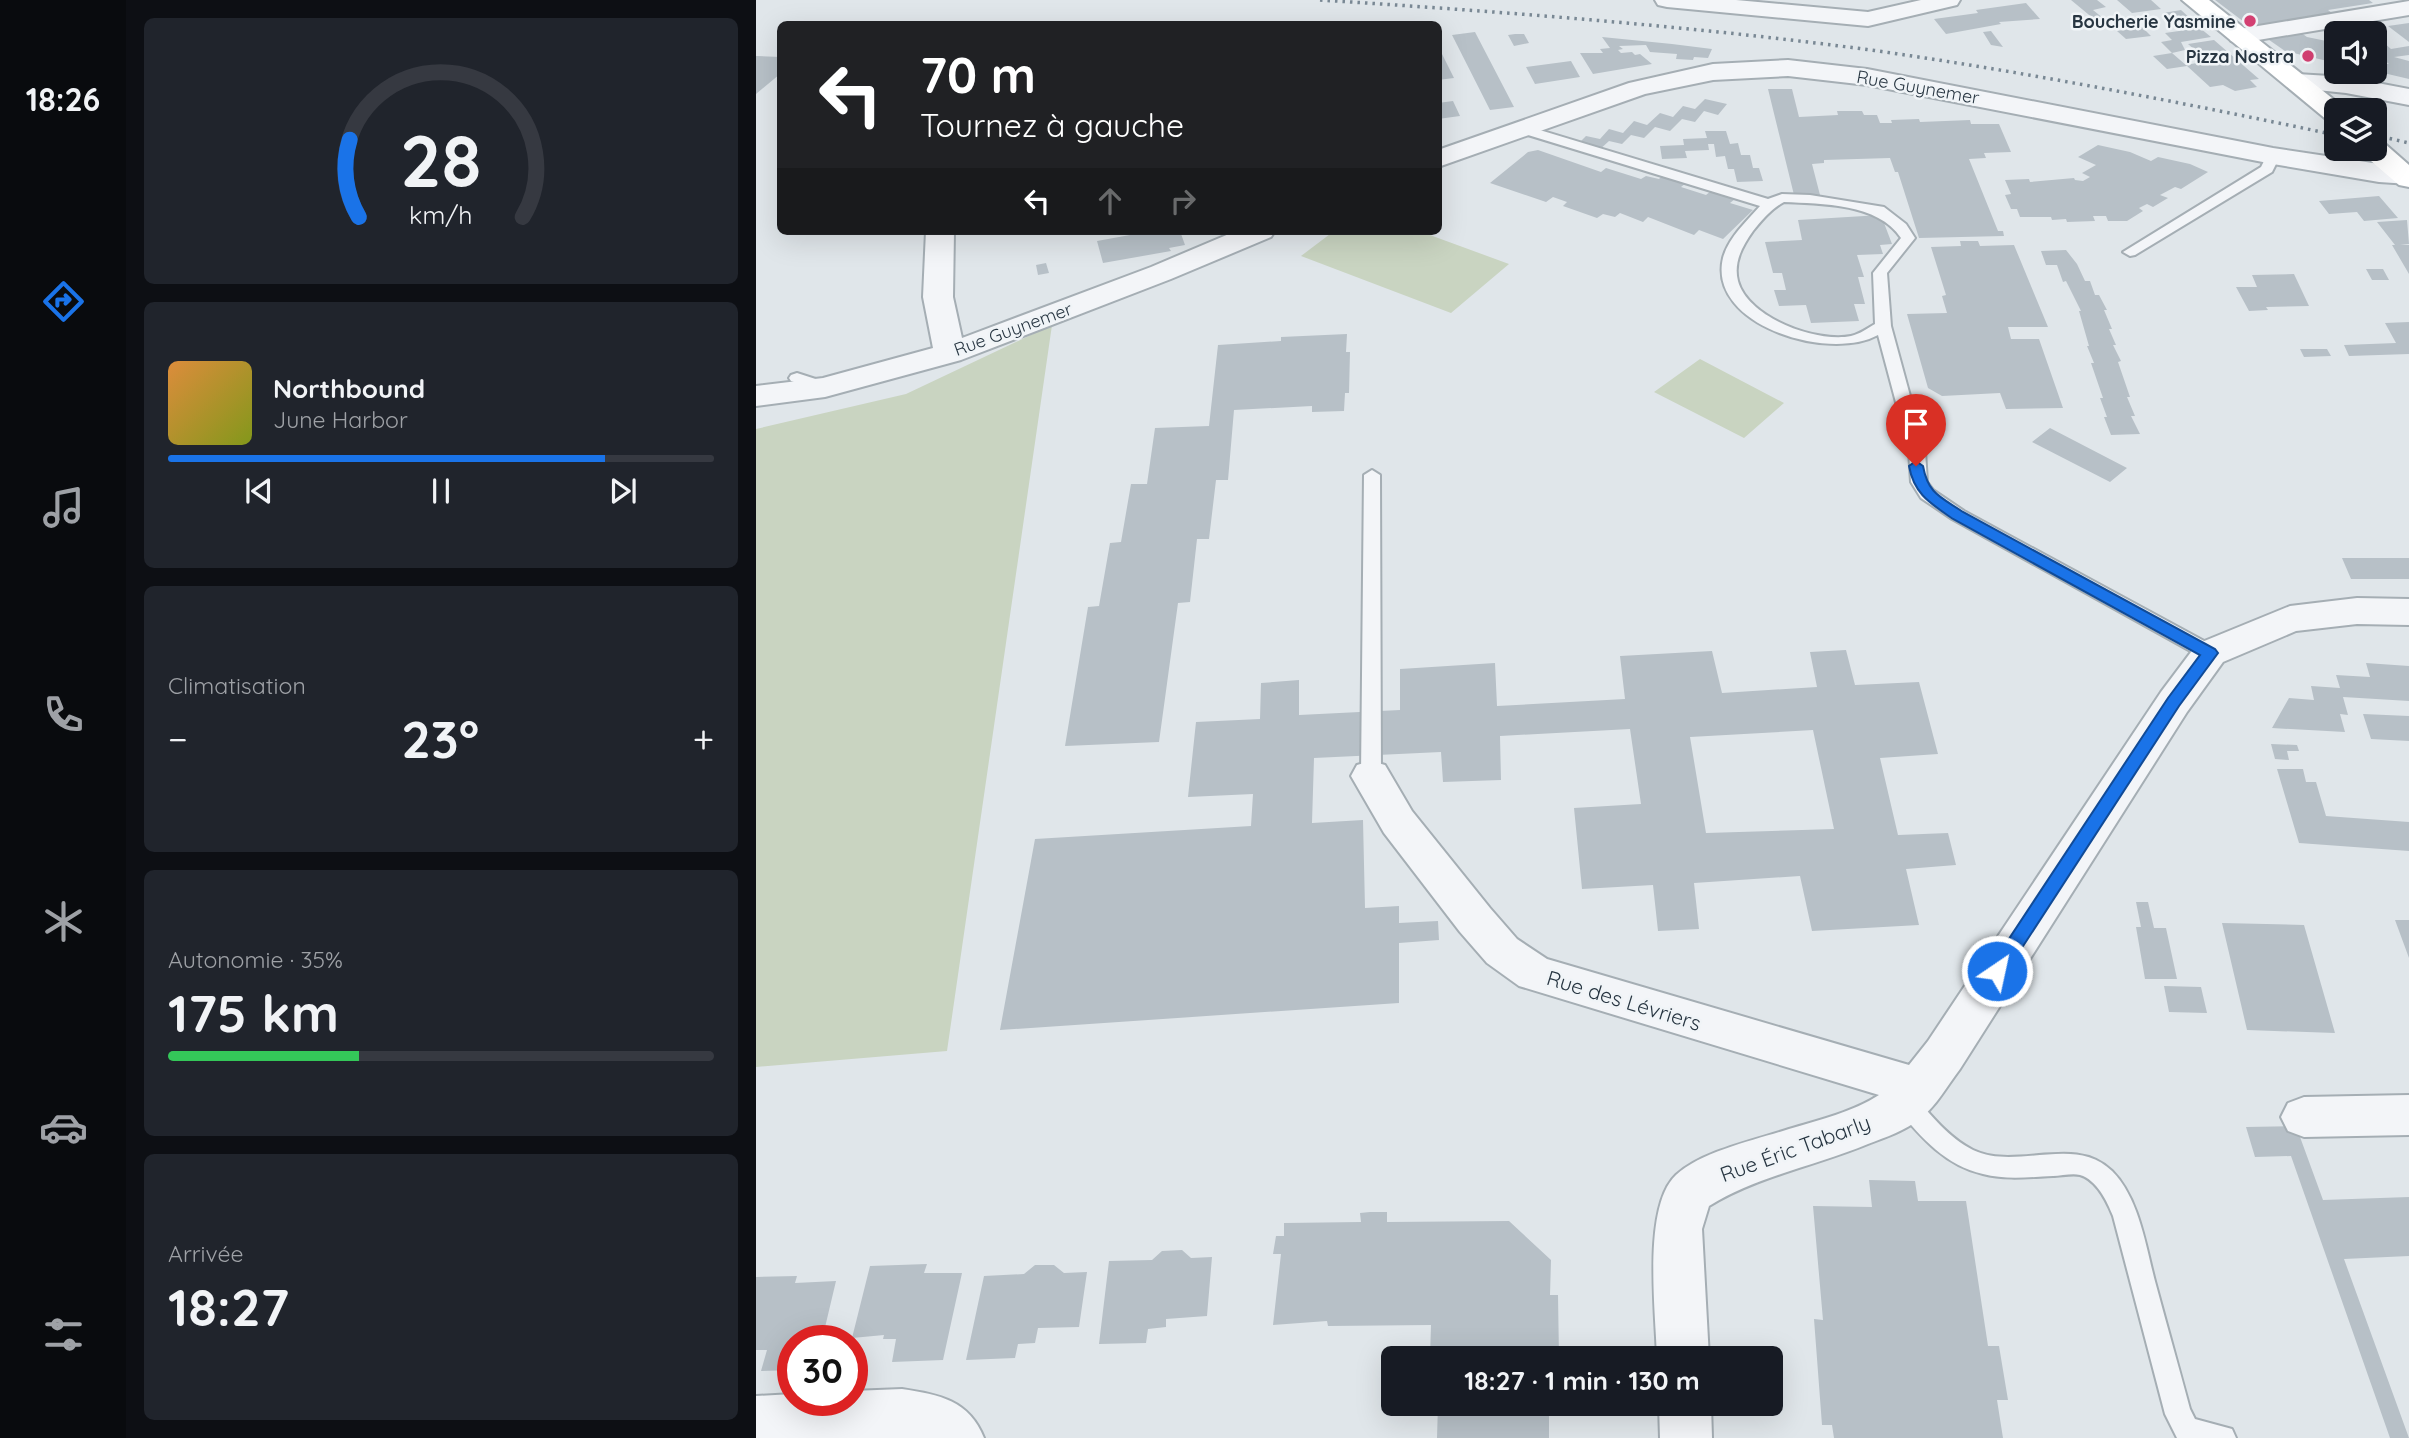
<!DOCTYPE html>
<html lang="fr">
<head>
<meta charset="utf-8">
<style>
  body { margin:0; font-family:Quicksand,sans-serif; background:#20242c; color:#f1f3f6; height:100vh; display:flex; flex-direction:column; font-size:26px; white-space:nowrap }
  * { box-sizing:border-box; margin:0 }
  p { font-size:23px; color:#9ea1a6 }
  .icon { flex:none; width:38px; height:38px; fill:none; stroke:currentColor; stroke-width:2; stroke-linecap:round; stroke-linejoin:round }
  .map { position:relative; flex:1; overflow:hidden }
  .details { display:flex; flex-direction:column; gap:18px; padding:18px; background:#0d0f14; width:630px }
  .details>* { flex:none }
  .top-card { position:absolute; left:21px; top:21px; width:665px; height:214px; border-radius:10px; box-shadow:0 7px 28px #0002; background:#202124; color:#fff; overflow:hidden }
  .tools { position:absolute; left:1568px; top:21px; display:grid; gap:14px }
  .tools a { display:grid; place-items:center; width:63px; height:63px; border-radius:10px; background:#171b24; box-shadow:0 7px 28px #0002; font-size:35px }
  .speed { position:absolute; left:21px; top:1325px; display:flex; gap:14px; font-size:35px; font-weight:700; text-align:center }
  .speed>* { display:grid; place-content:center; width:91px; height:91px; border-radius:50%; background:#171b24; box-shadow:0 7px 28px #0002; line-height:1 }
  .speed .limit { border:10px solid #d22; background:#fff; color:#111 }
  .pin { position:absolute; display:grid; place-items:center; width:60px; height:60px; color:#fff; margin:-72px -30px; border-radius:50% 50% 50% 0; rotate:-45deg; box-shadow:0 0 7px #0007 }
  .pin .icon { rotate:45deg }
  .me { position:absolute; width:77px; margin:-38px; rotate:34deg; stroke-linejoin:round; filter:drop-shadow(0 0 5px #0008) }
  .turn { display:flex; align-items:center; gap:24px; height:147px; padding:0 28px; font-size:32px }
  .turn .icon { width:91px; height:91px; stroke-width:2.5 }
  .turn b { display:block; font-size:49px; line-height:60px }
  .lanes { display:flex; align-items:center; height:66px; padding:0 28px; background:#0003; justify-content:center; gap:35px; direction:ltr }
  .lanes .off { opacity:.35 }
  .big { font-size:52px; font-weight:700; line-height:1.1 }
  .details .tile { flex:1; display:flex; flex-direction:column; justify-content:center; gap:10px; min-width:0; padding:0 24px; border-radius:10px; background:#20242c }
  .details .dial { align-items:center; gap:0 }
  .dial svg { height:182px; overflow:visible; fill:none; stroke:#363941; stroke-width:7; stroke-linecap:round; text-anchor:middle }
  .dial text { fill:#f1f3f6; stroke:none }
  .song { display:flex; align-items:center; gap:21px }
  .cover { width:84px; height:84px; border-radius:10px; background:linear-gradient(135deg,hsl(30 70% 55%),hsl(70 70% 35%)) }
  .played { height:7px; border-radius:4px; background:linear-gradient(90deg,#1a73e8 80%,#363941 80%) }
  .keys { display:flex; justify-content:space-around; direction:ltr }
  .heat { display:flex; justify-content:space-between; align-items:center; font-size:38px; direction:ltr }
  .charge { height:10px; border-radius:5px; background:linear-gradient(90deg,#34c759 35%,#363941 0) }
  .trip { position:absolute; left:625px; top:1346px; width:402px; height:70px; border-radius:10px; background:#171b24; box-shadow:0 7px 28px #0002; font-weight:700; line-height:70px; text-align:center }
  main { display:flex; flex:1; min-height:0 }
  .tabs { display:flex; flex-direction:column; width:126px; justify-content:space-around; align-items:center; background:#090b0e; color:#9ea1a6 }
  .tabs .icon { width:49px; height:49px }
  .tabs .selected { color:#1a73e8 }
  .tabs b { font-size:32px; color:#f1f3f6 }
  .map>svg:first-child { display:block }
</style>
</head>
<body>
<main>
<nav class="tabs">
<b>18:26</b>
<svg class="icon selected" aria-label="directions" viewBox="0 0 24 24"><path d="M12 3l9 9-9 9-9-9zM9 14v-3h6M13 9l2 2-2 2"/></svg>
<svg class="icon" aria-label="music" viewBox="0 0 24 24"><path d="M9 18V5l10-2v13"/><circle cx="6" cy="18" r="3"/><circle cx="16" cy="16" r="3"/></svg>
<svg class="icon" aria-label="phone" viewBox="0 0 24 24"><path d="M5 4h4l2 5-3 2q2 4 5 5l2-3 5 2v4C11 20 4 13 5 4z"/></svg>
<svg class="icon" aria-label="climate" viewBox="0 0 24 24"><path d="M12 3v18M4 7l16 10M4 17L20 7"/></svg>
<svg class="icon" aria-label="car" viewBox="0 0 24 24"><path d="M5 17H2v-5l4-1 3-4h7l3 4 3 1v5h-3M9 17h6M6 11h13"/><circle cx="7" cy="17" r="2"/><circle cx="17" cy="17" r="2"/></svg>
<svg class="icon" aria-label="filters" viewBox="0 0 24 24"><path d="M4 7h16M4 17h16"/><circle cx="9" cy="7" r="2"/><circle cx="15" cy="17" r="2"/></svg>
</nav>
<section class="details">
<div class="tile dial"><svg viewBox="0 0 100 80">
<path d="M14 69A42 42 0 1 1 86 69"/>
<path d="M14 69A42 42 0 0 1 10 35" stroke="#1a73e8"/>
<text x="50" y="56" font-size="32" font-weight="700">28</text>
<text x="50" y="72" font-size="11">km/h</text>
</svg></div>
<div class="tile">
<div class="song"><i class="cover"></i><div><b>Northbound</b><p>June Harbor</p></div></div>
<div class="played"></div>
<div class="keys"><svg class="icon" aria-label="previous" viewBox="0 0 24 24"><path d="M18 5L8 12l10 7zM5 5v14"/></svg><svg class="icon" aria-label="pause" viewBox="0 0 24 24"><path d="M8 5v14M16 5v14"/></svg><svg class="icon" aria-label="next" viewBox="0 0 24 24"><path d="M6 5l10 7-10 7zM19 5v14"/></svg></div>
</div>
<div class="tile"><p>Climatisation</p>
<div class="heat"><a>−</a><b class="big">23°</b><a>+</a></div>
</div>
<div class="tile"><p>Autonomie · 35%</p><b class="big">175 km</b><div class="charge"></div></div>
<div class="tile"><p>Arrivée</p><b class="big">18:27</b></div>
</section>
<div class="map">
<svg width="1653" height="1438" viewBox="0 0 1653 1438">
  <rect width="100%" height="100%" fill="#e0e6ea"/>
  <path fill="#c9d4c1" d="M578,231H663L753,264L695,313L545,256Z
    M296,325L191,1051L0,1067V429L150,394Z
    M944,359L1028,403L988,438L898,392Z"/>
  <path fill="#b7c0c7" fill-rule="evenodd" d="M1315,0H1341L1350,7L1337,10L1353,23L1344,24Z
    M1361,0H1395L1405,9L1376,13Z
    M1459,0H1613L1617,3L1572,10L1579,15L1504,27L1492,25Z
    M1270,3L1284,19L1243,22L1245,24L1190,34L1178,19L1222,13L1220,10Z
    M1425,10L1436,20L1417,23L1407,13Z
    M1653,23V42L1632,26Z
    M1386,27L1395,36L1370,39L1361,31Z
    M1444,28L1455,37L1425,42L1429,50L1416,53L1431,66L1411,69L1397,56L1416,53L1405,42L1416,40L1409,33Z
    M1541,30L1551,37L1580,43V63L1529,51L1506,35Z
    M1235,31L1247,47L1235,45L1227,32Z
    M719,32L758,107L734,110L696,35Z
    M759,34H768L773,43L758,46L752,35Z
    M1619,35L1635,49L1653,46V55L1638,57L1653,61V79L1619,71V63L1633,64L1627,59L1619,61V51H1623L1619,47Z
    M846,37L916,44L956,49L952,58L938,57L937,60L920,59L921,54L894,52L890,45L863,46L867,49L862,50L865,53L876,52L879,55L884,54L896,64L837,74L824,53H847L844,49L854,48Z
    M1458,40L1503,79L1494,80L1501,87L1479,91L1467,85L1454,87L1430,65L1446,62L1435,52L1440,51L1432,44Z
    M682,52H685L698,78L682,80Z
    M0,56L24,57V74L0,94Z
    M815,61L824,77L779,84L770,67Z
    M1012,89H1036L1043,117L1082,115L1081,111H1106L1108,115H1121L1124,123H1136L1135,120L1163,119L1164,122L1214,120L1215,124H1243L1255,152L1228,153L1230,158L1213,159L1242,231H1247L1248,236L1163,238L1142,172H1139L1134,158L1068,160V163L1056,164L1064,195H1038Z
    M949,99L971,104L962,115L948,111L939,122L926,119L914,131L899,127L888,138L875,135L866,144L853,141L841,152L819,147L830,136L844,139L853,129L867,133L878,121L891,125L904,113L917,117L927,106L939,109Z
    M697,101L704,116L682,119V103Z
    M949,131H970L974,144L982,143L985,155H994L997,168H1003L1007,181L981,182L978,169H972L969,156L960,157L958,144H952L953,150L929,151L931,158L906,159L904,146L928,145L927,139L951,138Z
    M1342,145L1374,152L1395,161L1402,157L1434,164L1452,172L1425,189L1419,187L1404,195L1412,198L1397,207L1391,204L1383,208L1387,211L1371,221H1352L1350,216H1337L1339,221L1311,222L1310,219L1296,220L1295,217H1264L1261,209H1255L1249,195L1255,194L1249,180L1273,179L1274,182L1318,178L1319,180L1327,181L1334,177L1326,173L1340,165L1322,157Z
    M782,150L845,172L850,168L885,179L890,176L903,179L907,175L930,183L925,187L950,195L955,191L979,199L974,203L997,210L967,239L943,230L938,235L892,217L887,222L864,213L859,217L847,214L841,218L807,206L811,202L797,197L790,202L734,183L772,152Z
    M1623,196L1642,218L1608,221L1601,212L1573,214L1563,201Z
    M1125,215L1136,244L1124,245L1127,254L1101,255L1108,277H1102L1109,304H1098L1103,321L1055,323L1050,305L1023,306L1018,290H1030L1026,273H1017L1009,242L1046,240L1042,220Z
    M1651,220L1653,244L1644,245H1653V274L1636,245H1639L1621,222Z
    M396,231H424L429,245L413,248L415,251L347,263L341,241Z
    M1204,241H1222L1224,246L1258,245L1292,327H1252L1255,339H1283L1307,408L1250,409L1244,393L1186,396L1172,388L1151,314L1191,313L1186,296L1190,295L1175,247L1205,246Z
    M1310,250L1321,264L1329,281H1334L1339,295H1343L1351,310H1348L1356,329H1353L1360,345H1357L1365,361L1362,362L1374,397H1371L1379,416H1375L1384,434L1355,435L1348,417H1351L1344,398H1347L1335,363H1338L1331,346H1333L1323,311H1325L1310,281L1307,282L1301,265H1290L1285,251Z
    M290,263L293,273L282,275L280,265Z
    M1610,269H1627L1633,280H1616Z
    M1538,274L1553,306L1510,307L1512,310L1493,311L1480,287H1501L1496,275Z
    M1653,322V354L1593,356L1588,345L1640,343L1629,323Z
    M591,334L590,352H594L593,393H589L588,411L556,412V406L478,410L472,480H460L453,539H441L434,602L422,603L403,742L309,746L332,607L343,606L354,543L365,542L375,484H391L399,428L453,426L462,345L525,341V337Z
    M1544,349H1571L1575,356L1548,357Z
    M1294,428L1371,468L1354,482L1276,442Z
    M1586,558H1653V579H1595Z
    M1090,650L1099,685L1163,682L1182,754L1124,758L1142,835L1192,833L1200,865L1150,869L1163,925L1056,931L1044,876L938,883L943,929L902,931L897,885L826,889L818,808L885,804L874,729L744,736L745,780L687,782L685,752L558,758L556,823L607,820L609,908L643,906V923L682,921L683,940L643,943V1003L244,1030L279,839L495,826L497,794L432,797L440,722L504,719L505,683L543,680V715L644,710V669L739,663L741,706L869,699L864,656L956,651L966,693L1061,687L1054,652ZM1057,730L1078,829L950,833L934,737Z
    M1610,663L1653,666V701L1587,697L1592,715L1584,714L1589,732L1516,728L1533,698L1558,700L1555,686L1584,688L1580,675L1614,677Z
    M1607,714L1653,716V741L1615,739Z
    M1515,744L1541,745L1543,751H1531L1533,760L1519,759Z
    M1521,769H1547L1550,782H1560L1570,816L1653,822V851L1543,843Z
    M1380,902H1392L1398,928H1410L1421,979H1389L1380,927H1385Z
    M1639,920H1653V958Z
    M1466,923L1548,925L1579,1033L1491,1030Z
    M1408,986L1445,987L1451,1013L1413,1012Z
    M1540,1126L1567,1200L1653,1197V1256L1588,1259L1653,1438H1634L1535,1156L1499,1157L1490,1127Z
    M1113,1180L1159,1181L1162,1201H1210L1232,1346H1243L1252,1400H1241L1247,1438H1078L1076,1425H1066L1058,1319L1067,1320L1057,1206L1116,1207Z
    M614,1212H631V1222L753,1221L795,1260L794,1295H802L803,1358H674L675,1325L572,1326L571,1321L517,1325L525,1254H517L520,1236H528V1223L605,1222L604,1213Z
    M426,1250L435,1258L456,1257L451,1316L410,1319V1327L392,1329L390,1343L343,1344L353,1261L396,1260L406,1251Z
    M171,1264L168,1273H206L187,1360L136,1362L140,1339H127L128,1335L96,1338L114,1266Z
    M279,1265H298L308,1273L331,1272L323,1327L282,1328L279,1343L262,1344L259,1358L210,1360L228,1276L268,1274Z
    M41,1276L39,1283L80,1281L66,1340H37V1370L5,1371L11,1350H0V1277Z
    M682,1404H793V1438H681Z"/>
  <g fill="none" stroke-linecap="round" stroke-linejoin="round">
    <g stroke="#a5aeb4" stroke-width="4">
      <path id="lane" d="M767,125L1012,199L1026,194L1054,195L1128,207L1150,224L1159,238L1131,273L1135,326L1169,451L1171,482L1177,490L1208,511L1461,648L1463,653L1461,658H1447L1196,519L1165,498L1155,482L1153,451L1122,335C1073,362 951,325 967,258C972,238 991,221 1004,206L762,132L760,129ZM1028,202C1066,204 1122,203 1145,238L1117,273L1119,324C1112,328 1104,334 1095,336C1061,343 992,318 982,281C977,262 987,245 997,231C1006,220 1015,209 1028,202Z
        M1517,152L1524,156L1516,172L1379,255L1374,256L1367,252L1505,167L1512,153Z
        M41,373L75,384L77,387L69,392L35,381L33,378L35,375Z
        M616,470L624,475L625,776L622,781L615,783L608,781L605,776L608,475Z
        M1150,1093L1158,1096C1175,1115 1193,1138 1217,1150C1261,1171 1319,1134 1356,1171C1384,1199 1390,1249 1400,1285C1411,1326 1423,1368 1434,1409L1439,1419L1476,1429L1480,1438H1421L1409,1414L1357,1216C1351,1201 1341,1180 1324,1175C1316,1173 1305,1176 1297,1176C1274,1177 1249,1180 1227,1174C1190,1166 1166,1138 1142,1110L1138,1103L1142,1096Z"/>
    </g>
    <g stroke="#a5aeb4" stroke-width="4">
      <path id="street" d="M899,0H980L1112,12L1165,0H1204L1201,5L1112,26L911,7L902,5Z
        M1653,1V15L1484,43L1475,41L1472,36L1475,31L1484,29Z
        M1032,60L1111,69L1517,148L1650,168H1653V184L1623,182L1517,164L1111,85L1032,76L957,80L889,94L682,167V150L873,83L957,64Z
        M1541,74L1590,77L1653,89V105L1590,93L1532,87L1528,82L1532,77Z
        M170,231H198L197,297L206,338L395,267L480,231H519L515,237L415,279L205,360L69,397L0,406V386L67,378L177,348L167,297Z
        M1601,598L1653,599V625L1601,624L1540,631L1467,662L1431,712L1204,1069C1191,1086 1181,1105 1165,1118C1149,1131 1130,1137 1112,1144C1059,1166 1002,1176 953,1206L946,1229L953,1358H901C900,1314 886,1207 920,1175C946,1151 1000,1140 1033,1129C1063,1120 1097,1112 1123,1095L763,986L731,963L704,932L628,833L595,776L601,765L615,761L629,765L656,811L734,908L761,939L791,959L1153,1065L1172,1041L1405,692L1441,644L1534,606Z
        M1653,1095V1135L1548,1137L1532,1131L1525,1117L1532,1103L1548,1097Z
        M146,1389C184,1395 213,1400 228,1438H0V1396L37,1394V1400H96V1391Z
        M903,1404H955L956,1438H904Z"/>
    </g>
    <g stroke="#a5aeb4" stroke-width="4">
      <path id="secondary" d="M1426,0H1453L1591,110H1580V122L1571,120Z
        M1619,141L1628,143L1653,165V187L1643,185L1608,155L1605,149H1619Z"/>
    </g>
    <use href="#lane" fill="#f3f5f8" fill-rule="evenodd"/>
    <use href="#street" fill="#f3f5f8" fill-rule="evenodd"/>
    <use href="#secondary" fill="#fff" fill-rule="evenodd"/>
    <path stroke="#798894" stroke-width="3.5" stroke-dasharray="2.5 5" stroke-linecap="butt" d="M564,0C751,12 937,26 1122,51C1276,73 1428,103 1580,135
      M1619,135L1653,143"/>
  </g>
  <path fill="#1a73e8" stroke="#114b97" stroke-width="2" d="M1160,461L1167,466C1172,494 1185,497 1207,512L1459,649L1462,653L1423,706L1247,977L1241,979L1235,977L1232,971L1235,966L1412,698L1444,655L1197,519C1174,503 1158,494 1153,466Z"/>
  <g fill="#d34072" stroke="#f0f4f7" stroke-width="2.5">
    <circle cx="1494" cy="21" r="7"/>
    <circle cx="1552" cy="56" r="7"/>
  </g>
  <g text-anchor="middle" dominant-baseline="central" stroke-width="5" stroke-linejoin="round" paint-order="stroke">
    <g font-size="18" font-weight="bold" fill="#283642" stroke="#f0f4f7" text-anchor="end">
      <text x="1480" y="21">Boucherie Yasmine</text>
      <text x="1538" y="56">Pizza Nostra</text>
    </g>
    <g font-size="18" fill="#283642" stroke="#f0f4f7">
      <text transform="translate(1162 87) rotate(10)">Rue Guynemer</text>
      <text transform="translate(257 329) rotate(-20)">Rue Guynemer</text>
    </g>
    <g font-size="21" fill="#283642" stroke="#f0f4f7">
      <text transform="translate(868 1000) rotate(17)">Rue des Lévriers</text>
      <text transform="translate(1039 1148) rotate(-20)">Rue Éric Tabarly</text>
    </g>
  </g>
</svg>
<div class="tools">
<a><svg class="icon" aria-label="sound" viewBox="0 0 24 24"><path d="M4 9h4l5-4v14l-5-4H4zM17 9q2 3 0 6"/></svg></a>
<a><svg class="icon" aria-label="layers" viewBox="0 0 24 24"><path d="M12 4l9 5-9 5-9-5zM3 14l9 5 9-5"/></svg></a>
</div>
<div class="speed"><div class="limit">30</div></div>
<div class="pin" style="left:1160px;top:466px;background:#d93025"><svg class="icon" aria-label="arrive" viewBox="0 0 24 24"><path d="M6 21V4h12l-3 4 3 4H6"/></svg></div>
<svg class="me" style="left:1241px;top:971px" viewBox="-20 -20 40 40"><circle r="17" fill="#1a73e8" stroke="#fff" stroke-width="3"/><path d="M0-11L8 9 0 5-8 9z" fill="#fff"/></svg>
<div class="trip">18:27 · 1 min · 130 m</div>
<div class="top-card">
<div class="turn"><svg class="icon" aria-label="left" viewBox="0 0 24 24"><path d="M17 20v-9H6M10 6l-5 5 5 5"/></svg><div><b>70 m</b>Tournez à gauche</div></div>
<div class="lanes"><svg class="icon" aria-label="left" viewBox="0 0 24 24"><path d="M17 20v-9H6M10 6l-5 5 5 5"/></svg><svg class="icon off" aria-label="ahead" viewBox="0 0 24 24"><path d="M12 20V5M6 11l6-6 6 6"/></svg><svg class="icon off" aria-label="right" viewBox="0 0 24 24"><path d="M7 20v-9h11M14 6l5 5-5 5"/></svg></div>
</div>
</div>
</main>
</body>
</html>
